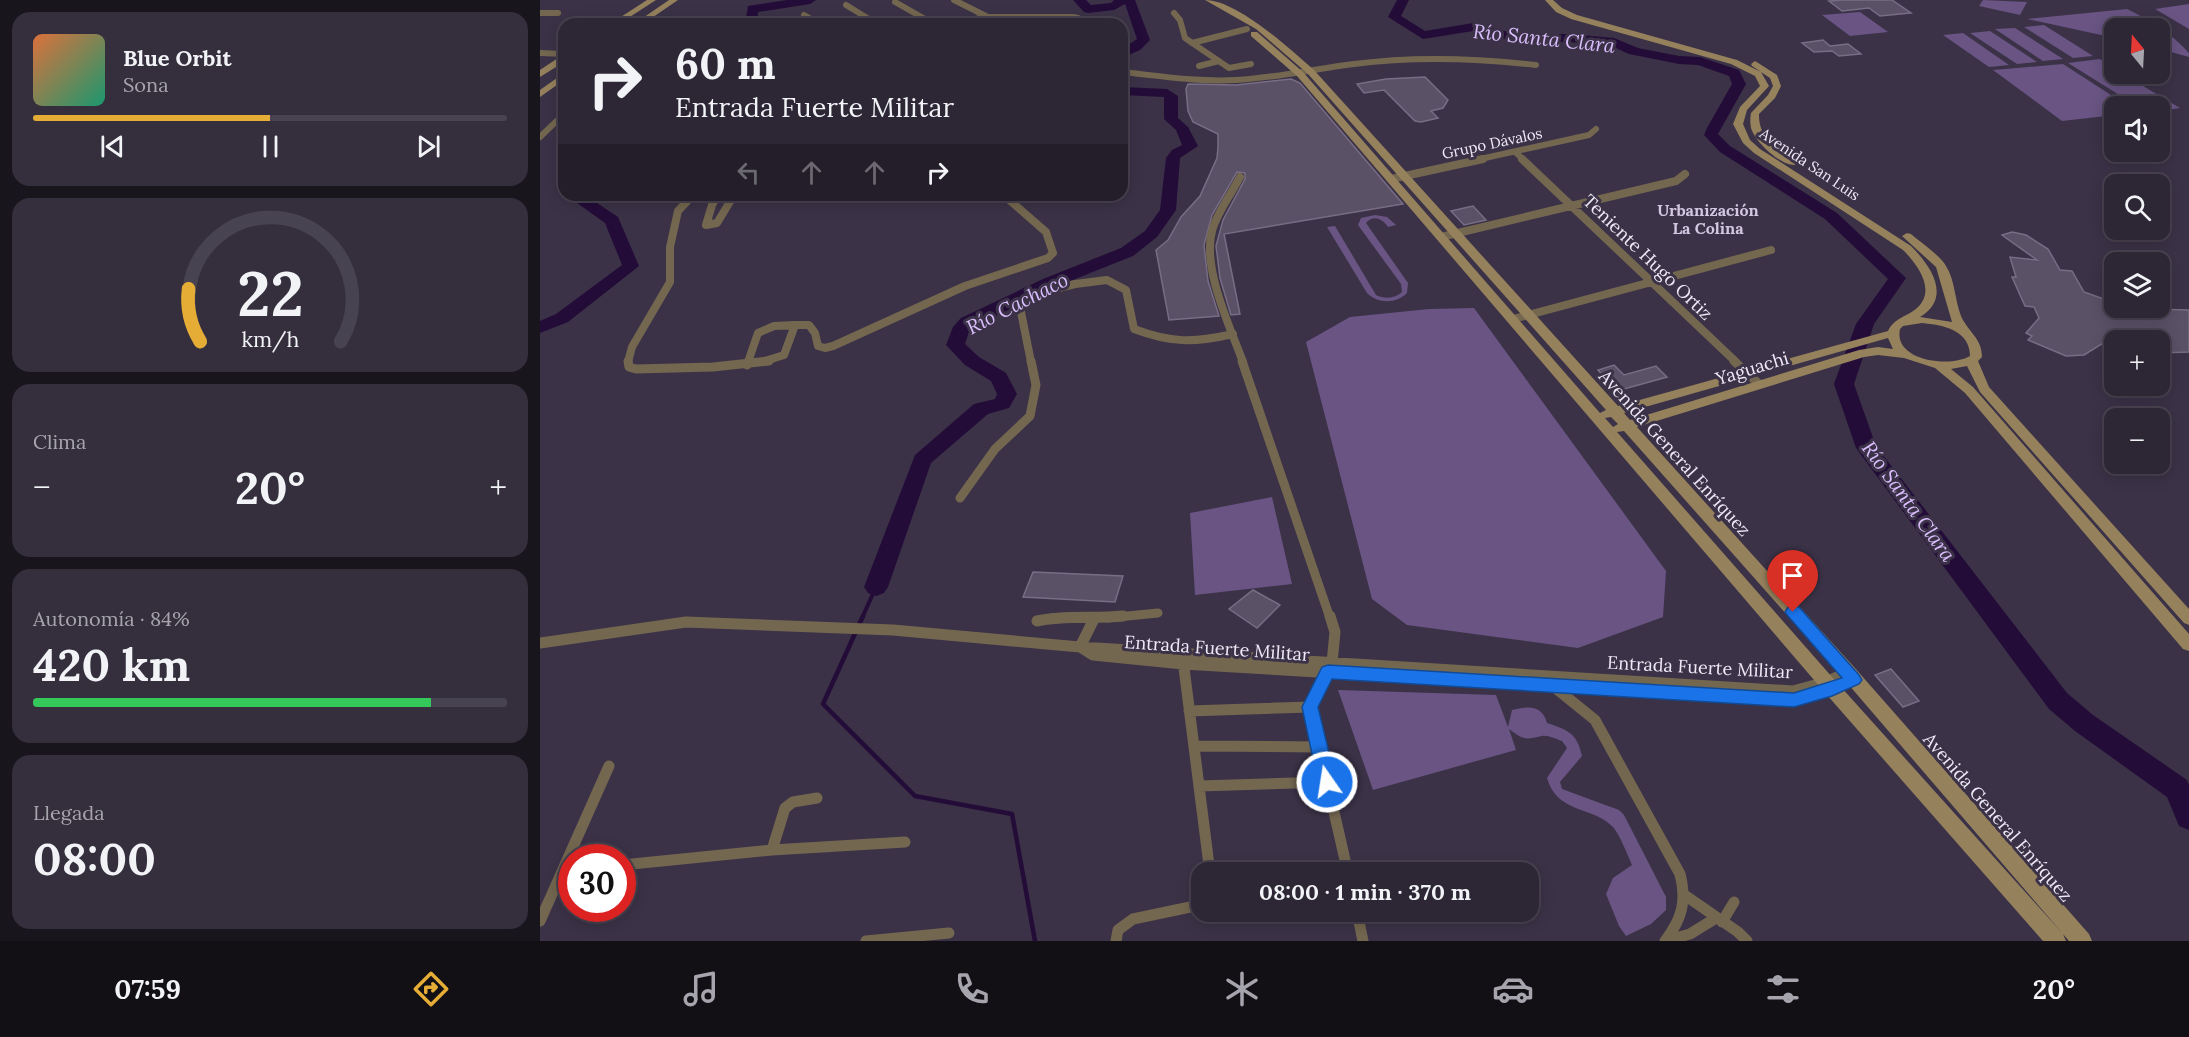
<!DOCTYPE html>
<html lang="es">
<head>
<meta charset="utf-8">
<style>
  body { margin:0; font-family:Lora,serif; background:#342e3d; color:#f1f3f6; height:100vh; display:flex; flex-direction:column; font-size:22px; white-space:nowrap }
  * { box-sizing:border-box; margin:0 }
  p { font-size:20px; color:#a6a5ad }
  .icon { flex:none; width:33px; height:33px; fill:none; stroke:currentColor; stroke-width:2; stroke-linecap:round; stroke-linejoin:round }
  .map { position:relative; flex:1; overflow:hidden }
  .panel { display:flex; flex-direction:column; gap:12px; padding:12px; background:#18151d; width:540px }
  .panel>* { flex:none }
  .top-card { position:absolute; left:18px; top:18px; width:570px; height:183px; border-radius:18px; box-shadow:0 3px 15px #0003,0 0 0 2px #484350; background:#2c2635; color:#f1f3f6; overflow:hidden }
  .needle { width:39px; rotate:342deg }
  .buttons { position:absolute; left:1564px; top:18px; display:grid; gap:12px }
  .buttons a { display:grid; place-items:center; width:66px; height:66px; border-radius:12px; background:#2c2635; box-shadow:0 3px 15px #0003,0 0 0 2px #484350; font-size:30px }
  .speed { position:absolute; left:18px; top:844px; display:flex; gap:12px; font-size:30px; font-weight:700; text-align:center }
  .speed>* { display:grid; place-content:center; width:78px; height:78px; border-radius:50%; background:#2c2635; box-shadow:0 3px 15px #0003,0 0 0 2px #484350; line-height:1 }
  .speed .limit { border:9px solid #d22; background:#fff; color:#111 }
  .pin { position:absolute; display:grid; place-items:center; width:51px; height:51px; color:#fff; margin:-62px -26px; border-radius:50% 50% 50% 0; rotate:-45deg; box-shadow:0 0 6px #0007 }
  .pin .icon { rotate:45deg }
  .me { position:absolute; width:66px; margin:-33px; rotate:347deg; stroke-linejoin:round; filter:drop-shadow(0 0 4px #0008) }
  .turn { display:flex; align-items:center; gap:21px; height:126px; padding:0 18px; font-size:27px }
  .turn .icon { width:78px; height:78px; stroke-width:2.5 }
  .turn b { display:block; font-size:42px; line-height:51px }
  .lanes { display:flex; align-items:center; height:57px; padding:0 18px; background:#0003; justify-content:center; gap:30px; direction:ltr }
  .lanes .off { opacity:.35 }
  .big { font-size:45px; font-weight:700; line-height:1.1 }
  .panel .card { flex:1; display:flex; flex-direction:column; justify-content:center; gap:9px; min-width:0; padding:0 21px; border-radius:18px; background:#342e3d }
  .panel .dial { align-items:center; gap:0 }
  .dial svg { height:156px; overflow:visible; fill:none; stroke:#484350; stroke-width:7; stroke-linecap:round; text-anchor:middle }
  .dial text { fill:#f1f3f6; stroke:none }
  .song { display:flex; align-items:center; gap:18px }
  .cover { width:72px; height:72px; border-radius:9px; background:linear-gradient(135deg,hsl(20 70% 55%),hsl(160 70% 35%)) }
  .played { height:6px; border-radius:3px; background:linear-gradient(90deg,#e5ad35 50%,#484350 50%) }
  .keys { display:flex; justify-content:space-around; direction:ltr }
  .heat { display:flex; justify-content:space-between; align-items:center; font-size:33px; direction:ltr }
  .charge { height:9px; border-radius:4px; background:linear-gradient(90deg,#34c759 84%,#484350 0) }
  .trip { position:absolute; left:651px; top:862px; width:348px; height:60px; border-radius:18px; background:#2c2635; box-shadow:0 3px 15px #0003,0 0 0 2px #484350; font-weight:700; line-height:60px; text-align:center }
  .tabs { display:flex; height:96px; justify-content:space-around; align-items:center; background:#120f15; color:#a6a5ad }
  .tabs .icon { width:42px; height:42px }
  .tabs .on { color:#e5ad35 }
  .tabs b { font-size:27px; color:#f1f3f6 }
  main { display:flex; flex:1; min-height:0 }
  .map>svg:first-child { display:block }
</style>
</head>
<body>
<main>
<section class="panel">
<div class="card">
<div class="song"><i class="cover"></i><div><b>Blue Orbit</b><p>Sona</p></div></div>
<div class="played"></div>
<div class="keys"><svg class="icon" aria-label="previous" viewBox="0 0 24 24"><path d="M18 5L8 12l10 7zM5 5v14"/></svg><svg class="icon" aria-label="pause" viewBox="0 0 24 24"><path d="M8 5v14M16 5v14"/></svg><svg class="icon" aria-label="next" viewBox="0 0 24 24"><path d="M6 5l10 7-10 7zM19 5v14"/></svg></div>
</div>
<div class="card dial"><svg viewBox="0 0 100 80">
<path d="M14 69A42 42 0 1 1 86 69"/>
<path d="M14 69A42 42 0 0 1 8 42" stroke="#e5ad35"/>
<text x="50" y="56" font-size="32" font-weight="700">22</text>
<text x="50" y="72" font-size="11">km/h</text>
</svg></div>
<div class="card"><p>Clima</p>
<div class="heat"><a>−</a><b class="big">20°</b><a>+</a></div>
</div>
<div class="card"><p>Autonomía · 84%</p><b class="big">420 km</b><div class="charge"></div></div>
<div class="card"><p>Llegada</p><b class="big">08:00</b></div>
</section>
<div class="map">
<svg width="1649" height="941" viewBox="0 0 1649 941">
  <rect width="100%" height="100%" fill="#3b3247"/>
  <path fill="#695483" d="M1443,0L1487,2L1480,15L1439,6Z
    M1649,4V29L1615,9Z
    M1587,9C1610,20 1631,33 1649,53V57L1620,49V28H1575V38L1487,19Z
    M1320,12L1348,32L1310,36L1282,15Z
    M1504,25L1553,56L1533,58L1484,27Z
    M1475,28L1523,59L1503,61L1455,29Z
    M1450,31L1497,62L1477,64L1430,33Z
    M1423,33L1469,65L1449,67L1403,35Z
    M1560,59L1575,69V74H1583L1640,108L1620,111V106H1597L1528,63Z
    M1523,64L1588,106H1575V115L1522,121L1453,70Z
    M835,215L847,217L856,225L848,227C843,219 833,214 826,223L868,283L867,293C856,304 838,304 827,293L787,227L795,226L836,295C844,299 855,299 862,292L861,284L818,225L821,218Z
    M934,308L1126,571L1123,617L1038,648L867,625L832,599L766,342L810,317L889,309Z
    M732,497L752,584L655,595L650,513Z
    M798,690L956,695L968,727L972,710C988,706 1002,705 1007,723C1028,730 1037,733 1042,756L1020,782L1022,789L1079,810L1084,815L1126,897V910L1111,924L1086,936L1079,926L1066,894L1073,878L1092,865C1087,854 1081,837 1073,827C1053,806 1017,814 1007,778L1027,748L1022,741C1016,739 1008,735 1002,736C984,740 984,740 969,729L976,750L833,790Z"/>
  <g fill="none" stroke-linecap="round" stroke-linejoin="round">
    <path stroke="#240c39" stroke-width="4" d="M322,618L336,587"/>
    <path stroke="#240c39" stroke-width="4.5" d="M323,616L283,704L375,796L472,814L495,941"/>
    <path fill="#240c39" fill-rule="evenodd" d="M247,0H276L270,4L218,12L217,24H205L208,6Z
      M533,0H546L551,5L571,3L574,0H595L610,40L600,50L582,58V49L597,39L585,4L574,10L548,13L544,12Z
      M857,0H869L861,16L885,31L933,23L976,34H1029L1074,38L1098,48L1139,56L1160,57L1199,70L1206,84L1178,134L1190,146L1297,213L1366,278L1334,324L1314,384L1336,446L1527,693L1553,715L1647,780L1649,785V830L1639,826L1627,797L1535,731L1509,709L1316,448L1294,384L1316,324L1348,279L1285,219L1180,152L1164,135L1167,128L1192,84L1189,76L1158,65L1139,64L1089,54L1071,46L1029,42H976L933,31L883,39L848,17Z
      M582,87L627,89L638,96V118L648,127L658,146L640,158L636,210L617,237L593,256L515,287L430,329L425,344L439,357L466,373L477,394L469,408L448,414L391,463L348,587L344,593L336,596L328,593L324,587L375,455L434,404L455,399L457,394L451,381L425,365L406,345L413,327L421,318L503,279L581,248L605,231L620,210L626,158L632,150L642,145L636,130L624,119V97L582,95Z
      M26,195H45L78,217L99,266L28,322L0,333V321L16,314L82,265L65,223Z"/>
  </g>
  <path fill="#5a5167" stroke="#776d84" stroke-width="1.5" d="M1301,0H1352L1371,13L1340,16L1329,8L1302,11L1289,1Z
    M1283,40L1290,46L1308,44L1321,54L1299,56L1292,51L1274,52L1262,43Z
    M885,77L908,100L903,108L891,111L898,118L881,122L875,121L844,90L824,93L817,84L846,79Z
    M751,79L760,83L863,204L684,234L700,314L691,315L680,278L676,246L683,220L705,179V173L697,172L672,215L664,245L668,281L679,316L629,320L616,250L628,240L641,217L660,196L677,158L678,147V134L653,122L648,111L646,89L648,84L696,85Z
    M933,206L946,220L924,225L911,211Z
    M1472,232L1486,235L1508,249L1520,270L1532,271L1544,292L1575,303V308L1649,310V352L1620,353V340H1575V348L1568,340L1544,355L1526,356L1488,340L1492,336L1486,333L1499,318L1494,307L1485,306L1472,277H1476L1470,257L1497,260L1462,235Z
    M1074,365L1084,375L1116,366L1127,377L1077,391L1058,370Z
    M493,572L583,576L575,602L483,597Z
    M713,590L740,605L717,628L689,609Z
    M1351,669L1379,701L1363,707L1335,675Z"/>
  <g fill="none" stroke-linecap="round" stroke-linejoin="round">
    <path stroke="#746750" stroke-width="6" d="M414,0L446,16
      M355,2L385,19L383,24
      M306,5L337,24
      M0,13H18
      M634,13L640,20L645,38L689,68L711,64
      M264,15L280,24
      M402,24L448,17H533L538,18L541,24
      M652,43L707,29
      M0,53L24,54
      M659,66L679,61
      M582,72C620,76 657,82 696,80C735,78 774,69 814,64C874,56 935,58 996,65
      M0,137L24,114
      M975,152L984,160
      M936,160L1049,135L1056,129"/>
    <path stroke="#746750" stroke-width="8" d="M982,159L1196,362
      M700,177C691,195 677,212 672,231C662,268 690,327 703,362
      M851,179L943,159
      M178,195L172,205L166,225L177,223L194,195
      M901,237L1136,181L1145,174
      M973,319L1231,250
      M88,362L92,347L130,282V247L138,211L153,195
      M208,362L218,333L234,326L255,325
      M222,362L244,355L255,325H269L275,333L278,346L285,348L293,346L425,286L508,258L513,253L506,232L466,197L382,195
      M491,362L480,307L499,293L535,284L567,280L586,290L594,329C631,343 654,343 693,334"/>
    <path stroke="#746750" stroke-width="9" d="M88,361L89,367L96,369L173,367L229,361
      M702,361L790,618
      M1194,361L1219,384
      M207,365L209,361
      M420,498L455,449L490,416L496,385L491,361
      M512,618H531
      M567,618L618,613"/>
    <path stroke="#746750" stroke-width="11" d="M790,616L795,632L792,663L770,707L808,873
      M497,621C525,615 554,619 583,616
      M0,643L146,622L353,630L540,647L1253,691L1286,682L1308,672
      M540,647L554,619
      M542,648L553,655L643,664L1254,700L1314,680
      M643,660L670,873
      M1013,686L1055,720L1140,874C1147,901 1142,919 1125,941
      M649,711L770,707
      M654,746L779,747
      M659,786L787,782
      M232,850L245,808L253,802L277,798
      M82,865L232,850L365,842
      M1146,896L1198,932L1207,941
      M817,912L823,941
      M0,921L69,766
      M1182,922L1194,902
      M326,941L409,933
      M576,941L578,930L593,919L655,906L662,902
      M1125,941L1150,934L1176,918"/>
    <path fill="#95815c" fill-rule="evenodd" d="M107,0H116L79,24H70Z
      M129,0H138L103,24H94Z
      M665,0C697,0 750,49 774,70L1078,406L1348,331C1355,317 1367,317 1377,308C1397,290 1377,264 1363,250L1214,153L1203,143L1193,124L1200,107L1220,86L1215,76L1191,64L1031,19L1016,12L1005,0H1013L1022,8L1037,15L1197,60L1221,72L1229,86L1207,110L1203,124L1210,140L1220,149L1371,246C1390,265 1413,297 1380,317L1412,322L1396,267L1362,236L1367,233L1371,234C1380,242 1401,256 1406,266C1415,280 1415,301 1421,316C1428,332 1442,338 1442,357L1438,361L1449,387L1649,609V625L1644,623L1440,392L1427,366L1411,369L1433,387L1649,634V651L1643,649L1425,393L1395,368L1364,358L1338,355L1324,357L1097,427L1314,667L1549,934L1552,941H1529L1302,677L1084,431L1077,432L1292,677L1523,934L1526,941H1503L1280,687L757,76L711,36V32H717L763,72L1060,413L1066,410L768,74L716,29ZM1382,323C1403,325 1430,330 1430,356C1410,368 1353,361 1360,329L1363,326ZM1348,338L1353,349L1338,347L1319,350L1090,420L1084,413ZM1071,417L1078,424L1073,427L1065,418Z
      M21,56H24V62L0,77V70Z
      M1215,61L1237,75L1241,86L1235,98L1219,114C1218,138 1237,149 1255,161V165C1241,166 1215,142 1211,128C1210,123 1210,118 1211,113L1228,95L1233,86L1230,78L1212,66L1211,64Z
      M24,73V80L0,97V90Z"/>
  </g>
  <path fill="#1a73e8" stroke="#114b97" stroke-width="1.5" d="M1253,606L1259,607L1319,675L1322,680L1319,684L1292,696L1254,707L792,679L778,707L796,782L793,788L787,790L781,788L778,782L762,707L782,667L788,665L1254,693L1302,678L1248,616L1245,612L1248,607Z"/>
  <g text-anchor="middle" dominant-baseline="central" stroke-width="6" stroke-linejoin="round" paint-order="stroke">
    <g font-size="15" fill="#eee9f6" stroke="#3b3247">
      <text transform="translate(952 143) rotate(-12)">Grupo Dávalos</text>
      <text transform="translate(1270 164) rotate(34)">Avenida San Luis</text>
    </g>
    <g font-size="16" font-weight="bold" fill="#d3c8e2" stroke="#3b3247">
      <text x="1168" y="210">Urbanización<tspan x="1168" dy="18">La Colina</tspan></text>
    </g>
    <g font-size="18" fill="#eee9f6" stroke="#3b3247">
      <text transform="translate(1108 257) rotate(44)">Teniente Hugo Ortiz</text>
      <text transform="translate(1212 368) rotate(-17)">Yaguachi</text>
      <text transform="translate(1135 453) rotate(48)">Avenida General Enríquez</text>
      <text transform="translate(677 648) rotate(4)">Entrada Fuerte Militar</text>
      <text transform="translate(1160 667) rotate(3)">Entrada Fuerte Militar</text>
      <text transform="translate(1458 817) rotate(49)">Avenida General Enríquez</text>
    </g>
    <g font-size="20" font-style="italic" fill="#dabefd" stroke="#3b3247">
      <text transform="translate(1004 38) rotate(6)">Río Santa Clara</text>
      <text transform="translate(477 303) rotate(-27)">Río Cachaco</text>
      <text transform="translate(1369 501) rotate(54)">Río Santa Clara</text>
    </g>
  </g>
</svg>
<div class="buttons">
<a><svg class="needle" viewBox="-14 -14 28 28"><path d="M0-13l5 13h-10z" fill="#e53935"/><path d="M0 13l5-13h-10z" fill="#a6a5ad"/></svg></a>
<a><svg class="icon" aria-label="sound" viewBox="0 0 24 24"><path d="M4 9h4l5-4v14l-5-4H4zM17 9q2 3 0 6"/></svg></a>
<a><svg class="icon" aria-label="search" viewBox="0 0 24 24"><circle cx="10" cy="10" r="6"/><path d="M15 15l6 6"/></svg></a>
<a><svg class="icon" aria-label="layers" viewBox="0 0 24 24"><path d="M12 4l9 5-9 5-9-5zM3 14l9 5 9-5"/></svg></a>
<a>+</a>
<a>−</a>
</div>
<div class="speed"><div class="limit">30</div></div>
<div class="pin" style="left:1253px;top:612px;background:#d93025"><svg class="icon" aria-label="arrive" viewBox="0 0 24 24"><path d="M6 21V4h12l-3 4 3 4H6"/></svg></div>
<svg class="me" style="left:787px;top:782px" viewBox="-20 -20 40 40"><circle r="17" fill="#1a73e8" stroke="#fff" stroke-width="3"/><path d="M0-11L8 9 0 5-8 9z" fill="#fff"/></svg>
<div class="trip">08:00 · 1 min · 370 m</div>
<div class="top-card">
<div class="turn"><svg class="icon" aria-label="right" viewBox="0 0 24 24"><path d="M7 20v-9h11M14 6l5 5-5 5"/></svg><div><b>60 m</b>Entrada Fuerte Militar</div></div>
<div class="lanes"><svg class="icon off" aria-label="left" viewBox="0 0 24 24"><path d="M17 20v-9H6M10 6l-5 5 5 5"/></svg><svg class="icon off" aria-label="ahead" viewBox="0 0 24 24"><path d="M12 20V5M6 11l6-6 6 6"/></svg><svg class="icon off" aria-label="ahead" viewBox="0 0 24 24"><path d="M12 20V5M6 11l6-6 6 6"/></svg><svg class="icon" aria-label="right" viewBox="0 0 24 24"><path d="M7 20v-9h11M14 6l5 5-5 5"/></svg></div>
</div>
</div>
</main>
<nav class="tabs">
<b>07:59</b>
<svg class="icon on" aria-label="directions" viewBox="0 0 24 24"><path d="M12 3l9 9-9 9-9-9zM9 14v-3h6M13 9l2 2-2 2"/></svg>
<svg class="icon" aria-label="music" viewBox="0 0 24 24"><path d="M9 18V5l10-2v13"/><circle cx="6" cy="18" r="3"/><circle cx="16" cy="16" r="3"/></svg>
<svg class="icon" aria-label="phone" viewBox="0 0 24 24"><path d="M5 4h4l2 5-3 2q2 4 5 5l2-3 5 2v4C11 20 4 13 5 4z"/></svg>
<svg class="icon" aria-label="climate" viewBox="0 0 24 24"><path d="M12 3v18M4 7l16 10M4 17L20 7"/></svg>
<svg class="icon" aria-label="car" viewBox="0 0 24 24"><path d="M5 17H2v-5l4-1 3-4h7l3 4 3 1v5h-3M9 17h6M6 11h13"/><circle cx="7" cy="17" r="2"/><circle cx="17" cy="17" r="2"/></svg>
<svg class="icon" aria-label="filters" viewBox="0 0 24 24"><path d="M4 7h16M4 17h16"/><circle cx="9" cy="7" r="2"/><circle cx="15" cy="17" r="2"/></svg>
<b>20°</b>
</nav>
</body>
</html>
